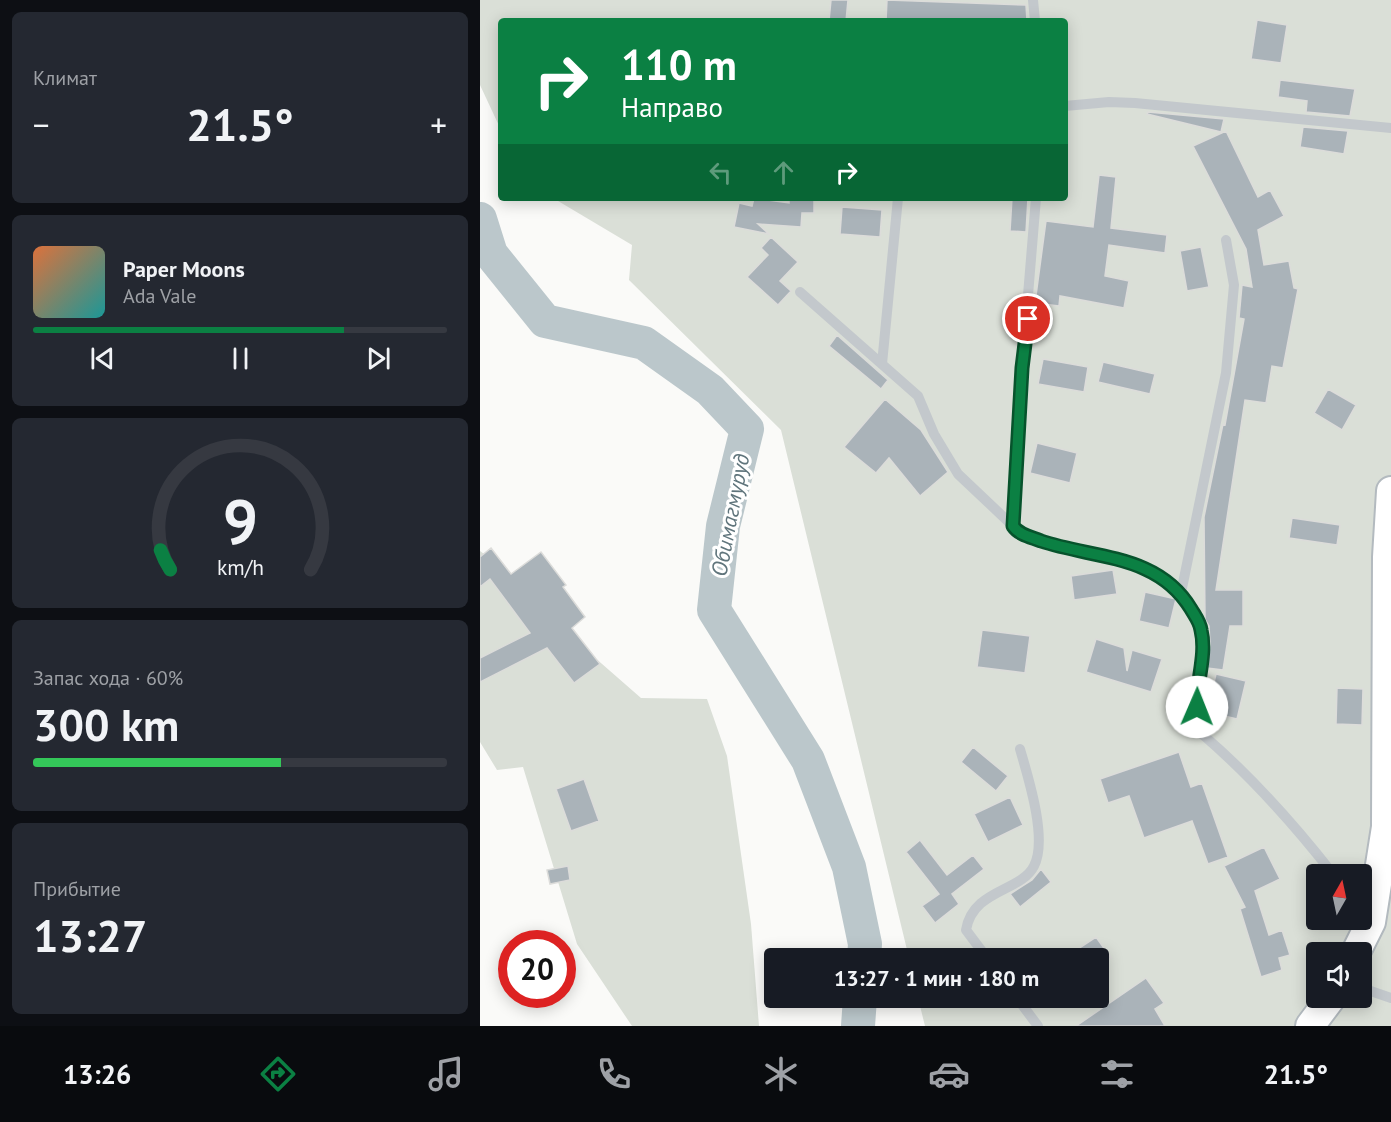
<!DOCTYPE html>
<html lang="ru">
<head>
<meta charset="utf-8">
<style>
  body { margin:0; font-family:"PT Sans",sans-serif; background:#242831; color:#f1f3f6; height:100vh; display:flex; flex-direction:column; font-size:22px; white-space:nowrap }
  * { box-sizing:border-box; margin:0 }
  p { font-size:20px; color:#9ea1a6 }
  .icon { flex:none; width:33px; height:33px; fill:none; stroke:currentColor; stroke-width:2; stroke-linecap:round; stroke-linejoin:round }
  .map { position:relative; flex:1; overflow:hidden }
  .drawer { display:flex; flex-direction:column; gap:12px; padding:12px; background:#0d0f14; width:480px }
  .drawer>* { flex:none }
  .guide { position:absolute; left:18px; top:18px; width:570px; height:183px; border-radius:6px; box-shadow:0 3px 15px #0003; background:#0b8043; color:#fff; overflow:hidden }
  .needle { width:39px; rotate:9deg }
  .fabs { position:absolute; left:826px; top:864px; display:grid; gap:12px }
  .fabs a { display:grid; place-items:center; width:66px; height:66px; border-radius:6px; background:#171b24; box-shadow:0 3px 15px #0003; font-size:30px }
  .speed { position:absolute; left:18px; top:930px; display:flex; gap:12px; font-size:30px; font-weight:700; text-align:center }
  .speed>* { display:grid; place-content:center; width:78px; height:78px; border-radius:50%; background:#171b24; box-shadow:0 3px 15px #0003; line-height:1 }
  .speed .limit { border:9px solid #d22; background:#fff; color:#111 }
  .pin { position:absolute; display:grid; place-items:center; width:51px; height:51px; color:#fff; margin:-26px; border:3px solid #fff; border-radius:50%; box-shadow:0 2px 6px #0007 }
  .me { position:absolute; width:66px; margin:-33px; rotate:1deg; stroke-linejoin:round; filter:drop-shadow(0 0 4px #0008) }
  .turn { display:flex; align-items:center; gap:21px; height:126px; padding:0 24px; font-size:27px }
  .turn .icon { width:78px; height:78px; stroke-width:2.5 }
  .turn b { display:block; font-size:42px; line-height:51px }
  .lanes { display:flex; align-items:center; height:57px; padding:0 24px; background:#0003; justify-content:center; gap:30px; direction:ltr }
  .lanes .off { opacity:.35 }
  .big { font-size:45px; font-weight:700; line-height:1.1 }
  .drawer .card { flex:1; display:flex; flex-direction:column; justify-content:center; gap:9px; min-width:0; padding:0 21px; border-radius:9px; background:#242831 }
  .drawer .dial { align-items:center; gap:0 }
  .dial svg { height:156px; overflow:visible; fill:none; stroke:#363941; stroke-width:7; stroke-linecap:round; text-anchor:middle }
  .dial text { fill:#f1f3f6; stroke:none }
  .song { display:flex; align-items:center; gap:18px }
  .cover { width:72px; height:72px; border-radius:9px; background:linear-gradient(135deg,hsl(20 70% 55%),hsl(180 70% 35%)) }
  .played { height:6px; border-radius:3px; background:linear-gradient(90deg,#0b8043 75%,#363941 75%) }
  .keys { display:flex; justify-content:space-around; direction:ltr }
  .heat { display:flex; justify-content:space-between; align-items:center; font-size:33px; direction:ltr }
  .charge { height:9px; border-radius:4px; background:linear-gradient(90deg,#34c759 60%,#363941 0) }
  .trip { position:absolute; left:284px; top:948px; width:345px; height:60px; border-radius:6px; background:#171b24; box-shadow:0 3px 15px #0003; font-weight:700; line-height:60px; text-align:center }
  .dock { display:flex; height:96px; justify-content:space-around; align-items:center; background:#090b0e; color:#9ea1a6 }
  .dock .icon { width:42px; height:42px }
  .dock .active { color:#0b8043 }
  .dock b { font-size:27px; color:#f1f3f6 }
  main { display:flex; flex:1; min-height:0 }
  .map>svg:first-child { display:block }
</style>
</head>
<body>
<main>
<section class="drawer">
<div class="card"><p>Климат</p>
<div class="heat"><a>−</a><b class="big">21.5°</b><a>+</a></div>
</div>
<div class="card">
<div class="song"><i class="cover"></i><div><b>Paper Moons</b><p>Ada Vale</p></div></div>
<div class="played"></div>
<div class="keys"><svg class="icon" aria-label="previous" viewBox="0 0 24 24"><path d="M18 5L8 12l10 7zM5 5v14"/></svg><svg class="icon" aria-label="pause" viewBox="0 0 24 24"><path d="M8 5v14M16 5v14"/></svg><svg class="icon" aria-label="next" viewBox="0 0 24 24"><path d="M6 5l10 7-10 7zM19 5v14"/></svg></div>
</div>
<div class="card dial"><svg viewBox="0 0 100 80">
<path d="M14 69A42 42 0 1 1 86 69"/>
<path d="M14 69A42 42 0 0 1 9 59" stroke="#0b8043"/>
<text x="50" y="56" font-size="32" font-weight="700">9</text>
<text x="50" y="72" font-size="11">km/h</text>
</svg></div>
<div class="card"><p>Запас хода · 60%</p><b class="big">300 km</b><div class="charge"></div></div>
<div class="card"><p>Прибытие</p><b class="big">13:27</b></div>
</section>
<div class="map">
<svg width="911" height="1026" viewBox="0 0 911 1026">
  <rect width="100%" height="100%" fill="#fafaf8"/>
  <path fill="#dadfd7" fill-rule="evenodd" d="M0,0H911V1026H445L438,998H618V958H429L301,430L149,280L152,245L73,198H585V21H21V130L0,85ZM837,874H882V920H837ZM837,952H882V998H837Z
    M0,551L49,586L74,622L161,698L227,699L247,756L271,924L279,1026H152L97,944L43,767L17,770L0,742Z"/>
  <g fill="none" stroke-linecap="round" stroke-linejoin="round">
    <path stroke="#bbc7cb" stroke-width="34" d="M0,219L11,254L65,321L164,343L230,390L267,429L243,526L234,610L328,760L369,867L385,944L384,958
      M378,1026L380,998"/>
  </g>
  <path fill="#aab3b9" stroke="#dcdcda" stroke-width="1.5" d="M351,0H368L366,21H349Z
    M407,0L546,5L547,21H406Z
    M777,20L807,25L801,63L771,59Z
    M800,80L875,89L870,116L826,112L827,101L798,97Z
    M668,112L744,119L741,132L667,114Z
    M823,127L868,131L864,154L820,147Z
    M746,131L778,197L790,190L804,216L778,230L784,265L809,261L814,288L818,289L803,368L792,366L786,403L765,400L736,590H763V626H750L743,670L727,668L730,644L729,626L725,619L724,517L743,424L745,425L764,319L759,318L762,285L772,287L766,249L713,146Z
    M619,175L636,177L631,228L687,235L685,253L629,245L625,276L649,281L644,308L580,296L579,306L555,303L566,221L613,227Z
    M274,198L309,203V198H334V213H322L321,227L278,224L289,234L254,227L259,203L272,206Z
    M532,198H548L546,232L530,231Z
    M362,207L402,210L400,237L360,234Z
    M291,237L318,262L300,281L311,291L298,305L267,277L288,255L281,248Z
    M721,247L729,287L707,291L700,251Z
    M357,335L408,380L401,389L349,346Z
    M563,359L608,367L604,392L558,384Z
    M623,362L675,374L670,394L618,382Z
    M848,389L876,405L862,430L834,413Z
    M405,399L441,430L468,472L440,496L409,458L396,473L364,447Z
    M557,443L597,453L590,483L550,473Z
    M812,518L860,525L857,545L809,538Z
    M11,548L31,574L61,552L86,585L83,587L105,617L92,628L120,664L94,683L67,648L0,682V658L50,633L10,579L0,587V557Z
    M633,570L637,594L594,600L591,576Z
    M665,592L696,599L689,628L659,621Z
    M502,630L550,636L545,673L497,667Z
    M616,639L644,648L647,671L652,650L682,659L671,692L606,672Z
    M736,674L766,681L757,719L727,712Z
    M857,688L883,689L882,725L856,724Z
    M493,747L528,776L516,791L481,762Z
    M699,752L711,787L722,783L748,857L728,864L712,821L664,838L649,796L628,803L620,779Z
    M104,779L119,821L91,831L76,789Z
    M530,797L543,825L508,842L494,814Z
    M440,840L467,875L493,855L504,869L472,894L479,904L455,923L442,906L459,894L426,852Z
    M784,847L800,879L775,891L789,935L802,930L810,955L799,958L802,970L781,977L760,909L765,907L744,866Z
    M88,866L90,880L70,884L67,870Z
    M561,869L571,882L540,907L530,894L552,880Z
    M616,937L631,958H584Z
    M666,978L684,1003L675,1009L685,1026H596Z"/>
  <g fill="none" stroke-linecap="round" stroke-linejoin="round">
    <g stroke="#b3babf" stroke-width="32">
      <path id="secondary" d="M876,952L891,922L906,827L907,557L911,491
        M830,1026L851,998"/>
    </g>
    <path stroke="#c3c8cc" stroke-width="10" d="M553,0L555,21
      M585,106L629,102L655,103L911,128
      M556,198L542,368L533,526L537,532L574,545L651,562L674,573L701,593L721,627L723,645L716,689L722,734C771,776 813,823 853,874
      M320,292L438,396L454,434L478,474L533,526
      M402,364L418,198
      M701,593L746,373L754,285L746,240
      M507,958L486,930C493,889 541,892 554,866C568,839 548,777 540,749
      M882,988L911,998
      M537,998L558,1026"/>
    <use href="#secondary" stroke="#fff" stroke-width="28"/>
  </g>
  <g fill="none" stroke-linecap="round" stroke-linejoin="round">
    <g stroke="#07532c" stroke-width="15">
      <path id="route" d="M548,319L542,368L533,526C539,535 551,537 561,541C615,559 678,554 711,609C715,616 720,622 721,630C727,655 716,682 717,707"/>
    </g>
    <use href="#route" stroke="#0b8043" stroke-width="10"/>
  </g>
  <g text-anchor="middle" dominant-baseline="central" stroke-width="6" stroke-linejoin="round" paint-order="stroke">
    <g font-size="22" font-style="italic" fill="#60757c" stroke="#fff">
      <text transform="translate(250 515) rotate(-79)">Обимагмуруд</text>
    </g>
  </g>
</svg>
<div class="fabs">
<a><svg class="needle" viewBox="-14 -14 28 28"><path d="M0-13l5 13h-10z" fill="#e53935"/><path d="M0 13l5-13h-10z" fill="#9ea1a6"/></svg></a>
<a><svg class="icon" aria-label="sound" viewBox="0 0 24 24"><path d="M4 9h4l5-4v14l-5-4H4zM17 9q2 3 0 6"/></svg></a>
</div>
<div class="speed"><div class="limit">20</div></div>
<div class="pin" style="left:548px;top:319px;background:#d93025"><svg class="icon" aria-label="arrive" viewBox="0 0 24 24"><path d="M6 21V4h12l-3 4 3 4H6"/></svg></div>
<svg class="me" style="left:717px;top:707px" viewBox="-20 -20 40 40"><circle r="19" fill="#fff"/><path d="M0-13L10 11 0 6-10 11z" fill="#0b8043"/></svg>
<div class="trip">13:27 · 1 мин · 180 m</div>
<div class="guide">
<div class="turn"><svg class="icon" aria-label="right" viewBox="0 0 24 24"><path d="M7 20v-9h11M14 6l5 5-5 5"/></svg><div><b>110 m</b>Направо</div></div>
<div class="lanes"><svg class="icon off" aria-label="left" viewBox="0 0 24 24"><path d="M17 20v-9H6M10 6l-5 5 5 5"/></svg><svg class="icon off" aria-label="ahead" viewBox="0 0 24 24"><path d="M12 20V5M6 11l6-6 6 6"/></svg><svg class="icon" aria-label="right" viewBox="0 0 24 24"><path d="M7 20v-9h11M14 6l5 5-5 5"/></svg></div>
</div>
</div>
</main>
<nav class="dock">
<b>13:26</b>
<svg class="icon active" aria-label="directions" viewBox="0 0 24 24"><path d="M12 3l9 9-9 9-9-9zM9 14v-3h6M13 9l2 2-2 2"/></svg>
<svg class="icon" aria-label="music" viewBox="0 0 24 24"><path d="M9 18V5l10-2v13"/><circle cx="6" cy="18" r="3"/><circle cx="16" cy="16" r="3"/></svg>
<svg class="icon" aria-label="phone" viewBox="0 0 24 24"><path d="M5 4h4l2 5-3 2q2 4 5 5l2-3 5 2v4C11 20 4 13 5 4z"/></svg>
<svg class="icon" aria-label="climate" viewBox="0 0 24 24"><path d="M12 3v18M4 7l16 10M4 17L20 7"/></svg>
<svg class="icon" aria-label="car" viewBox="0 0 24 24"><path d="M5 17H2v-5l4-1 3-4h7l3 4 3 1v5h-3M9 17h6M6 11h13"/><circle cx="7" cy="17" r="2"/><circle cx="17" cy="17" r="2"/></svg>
<svg class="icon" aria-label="filters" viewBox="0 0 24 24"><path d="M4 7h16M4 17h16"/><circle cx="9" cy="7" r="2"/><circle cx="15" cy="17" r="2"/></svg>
<b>21.5°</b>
</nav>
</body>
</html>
